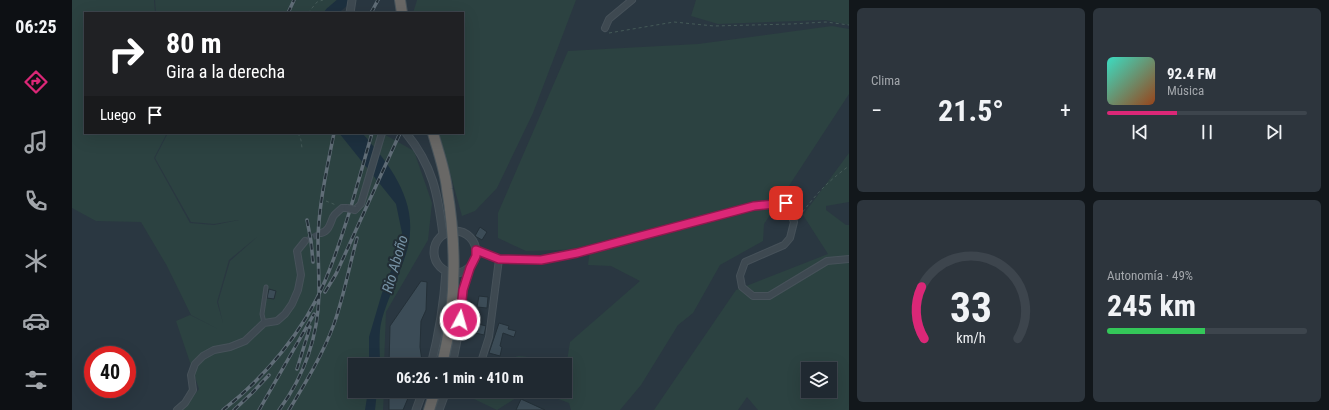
<!DOCTYPE html>
<html lang="es">
<head>
<meta charset="utf-8">
<style>
  body { margin:0; font-family:"Roboto Condensed",sans-serif; background:#2d353d; color:#f1f3f6; height:100vh; display:flex; flex-direction:column; font-size:15px; white-space:nowrap }
  * { box-sizing:border-box; margin:0 }
  p { font-size:13px; color:#a2a6ab }
  .icon { flex:none; width:22px; height:22px; fill:none; stroke:currentColor; stroke-width:2; stroke-linecap:round; stroke-linejoin:round }
  .map { position:relative; flex:1; overflow:hidden }
  .sheet { display:flex; flex-direction:column; gap:8px; padding:8px; background:#12171b; width:480px }
  .sheet>* { flex:none }
  .banner { position:absolute; left:12px; top:12px; width:380px; height:122px; border-radius:0px; box-shadow:0 4px 16px #0002,0 0 0 1px #3d454d; background:#202124; color:#fff; overflow:hidden }
  .controls { position:absolute; left:729px; top:362px; display:grid; gap:8px }
  .controls a { display:grid; place-items:center; width:36px; height:36px; border-radius:0px; background:#202931; box-shadow:0 4px 16px #0002,0 0 0 1px #3d454d; font-size:20px }
  .speed { position:absolute; left:12px; top:346px; display:flex; gap:8px; font-size:20px; font-weight:700; text-align:center }
  .speed>* { display:grid; place-content:center; width:52px; height:52px; border-radius:50%; background:#202931; box-shadow:0 4px 16px #0002,0 0 0 1px #3d454d; line-height:1 }
  .speed .limit { border:6px solid #d22; background:#fff; color:#111 }
  .pin { position:absolute; display:grid; place-items:center; width:34px; height:34px; color:#fff; margin:-17px; border-radius:8px; box-shadow:0 2px 6px #0006 }
  .me { position:absolute; width:44px; margin:-22px; rotate:6deg; stroke-linejoin:round; filter:drop-shadow(0 0 3px #0008) }
  .turn { display:flex; align-items:center; gap:14px; height:84px; padding:0 16px; font-size:18px }
  .turn .icon { width:52px; height:52px; stroke-width:2.5 }
  .turn b { display:block; font-size:28px; line-height:34px }
  .then { display:flex; align-items:center; height:38px; padding:0 16px; background:#0003; gap:8px; font-size:15px }
  .big { font-size:30px; font-weight:700; line-height:1.1 }
  .sheet .widget { flex:1; display:flex; flex-direction:column; justify-content:center; gap:6px; min-width:0; padding:0 14px; border-radius:6px; background:#2d353d }
  .sheet .dial { align-items:center; gap:0 }
  .dial svg { height:104px; overflow:visible; fill:none; stroke:#3d454d; stroke-width:7; stroke-linecap:round; text-anchor:middle }
  .dial text { fill:#f1f3f6; stroke:none }
  .song { display:flex; align-items:center; gap:12px }
  .cover { width:48px; height:48px; border-radius:6px; background:linear-gradient(135deg,hsl(170 70% 55%),hsl(20 70% 35%)) }
  .played { height:4px; border-radius:2px; background:linear-gradient(90deg,#db2777 35%,#3d454d 35%) }
  .keys { display:flex; justify-content:space-around; direction:ltr }
  .heat { display:flex; justify-content:space-between; align-items:center; font-size:22px; direction:ltr }
  .charge { height:6px; border-radius:3px; background:linear-gradient(90deg,#34c759 49%,#3d454d 0) }
  .sheet .tiles { flex:1; display:grid; gap:8px; grid-template-columns:repeat(2,1fr) }
  .trip { position:absolute; left:276px; top:358px; width:224px; height:40px; border-radius:0px; background:#202931; box-shadow:0 4px 16px #0002,0 0 0 1px #3d454d; font-weight:700; line-height:40px; text-align:center }
  main { display:flex; flex:1; min-height:0 }
  .tab-bar { display:flex; flex-direction:column; width:72px; justify-content:space-around; align-items:center; background:#0d1014; color:#a2a6ab }
  .tab-bar .icon { width:28px; height:28px }
  .tab-bar .active { color:#db2777 }
  .tab-bar b { font-size:18px; color:#f1f3f6 }
  .map>svg:first-child { display:block }
</style>
</head>
<body>
<main>
<nav class="tab-bar">
<b>06:25</b>
<svg class="icon active" aria-label="directions" viewBox="0 0 24 24"><path d="M12 3l9 9-9 9-9-9zM9 14v-3h6M13 9l2 2-2 2"/></svg>
<svg class="icon" aria-label="music" viewBox="0 0 24 24"><path d="M9 18V5l10-2v13"/><circle cx="6" cy="18" r="3"/><circle cx="16" cy="16" r="3"/></svg>
<svg class="icon" aria-label="phone" viewBox="0 0 24 24"><path d="M5 4h4l2 5-3 2q2 4 5 5l2-3 5 2v4C11 20 4 13 5 4z"/></svg>
<svg class="icon" aria-label="climate" viewBox="0 0 24 24"><path d="M12 3v18M4 7l16 10M4 17L20 7"/></svg>
<svg class="icon" aria-label="car" viewBox="0 0 24 24"><path d="M5 17H2v-5l4-1 3-4h7l3 4 3 1v5h-3M9 17h6M6 11h13"/><circle cx="7" cy="17" r="2"/><circle cx="17" cy="17" r="2"/></svg>
<svg class="icon" aria-label="filters" viewBox="0 0 24 24"><path d="M4 7h16M4 17h16"/><circle cx="9" cy="7" r="2"/><circle cx="15" cy="17" r="2"/></svg>
</nav>
<div class="map">
<svg width="777" height="410" viewBox="0 0 777 410">
  <rect width="100%" height="100%" fill="#2a3741"/>
  <path fill="#2c4241" fill-rule="evenodd" d="M0,0H82L83,13H13V133H95L82,158L118,223L142,225L167,220L142,224L119,222L83,158L96,133H310L342,151L360,203L356,240L314,312L312,365H283V391H312L311,410H110L127,389L104,321L118,315L146,329L119,315L95,266L69,222L24,221L0,208ZM185,237L158,261L146,302L151,323L145,302L157,260Z
    M83,0H271L269,13H84Z
    M345,0H504L461,113L425,188L403,211L390,216L367,133H391V13H341Z
    M624,0H777V25L753,20L646,24L619,16Z
    M760,26L777,29V94L692,224L691,241L648,265L621,313L606,325L569,385L548,410H499L497,403L465,391H493V365H422L424,362L447,356L495,361L498,342L568,281L539,266L516,265L518,249L454,251L426,238V213L496,51L626,44Z
    M777,153V202L754,206V210L774,225H777V410H686L675,397L666,410H582L664,290L756,254L731,215ZM736,369H758V391H736Z
    M407,391H455L425,410L402,399Z"/>
  <path fill="#1d303f" d="M267,133H290C314,160 341,194 338,232C338,243 334,255 330,265C324,283 315,301 310,319C306,333 308,351 308,365H297V337L310,293L320,268L330,233L324,204Z
    M296,391H305L303,410H293Z"/>
  <g fill="none" stroke-linecap="round" stroke-linejoin="round">
    <path stroke="#1d303f" stroke-width="11" d="M258,13L272,1L275,0"/>
  </g>
  <path fill="#3c4c57" stroke="#243038" d="M408,227L415,232L410,240L403,236Z
    M349,281L355,282L354,310L349,321L348,347L350,361L349,365H317L318,326Z
    M197,289L204,291L202,299L195,298Z
    M407,296L416,297L415,308L405,307Z
    M403,323L414,326L412,335L400,332Z
    M427,323L437,326L436,329L444,331L442,337L431,333L428,346L430,347L428,356L417,353Z
    M317,391H339L331,410H317Z
    M449,399L473,410H444Z"/>
  <g fill="none" stroke-linecap="round" stroke-linejoin="round">
    <path stroke="#404c56" stroke-width="6" stroke-dasharray="6 3" stroke-linecap="butt" d="M233,241L249,233"/>
    <g stroke="#47525a" stroke-width="5">
      <path id="service" d="M192,323L190,314L194,287"/>
    </g>
    <g stroke="#47525a" stroke-width="8">
      <path id="minor" d="M533,28L537,19L560,0
        M283,210L289,204L310,133
        M249,233C257,231 258,224 261,217C263,213 267,211 270,208H275
        M404,250L427,259L469,260L505,253L682,206L714,203L722,222L718,238L712,245L673,262L668,276L670,287L681,296H697L755,261L777,259
        M408,365L417,337L427,259
        M105,410L113,403L121,390L119,375L123,364L131,356L142,350L158,347L173,341L192,323L205,321L213,314L220,304L226,290L229,275L225,251L233,241"/>
    </g>
    <g stroke="#47525a" stroke-width="9">
      <path id="tertiary" d="M278,13L280,0
        M334,133C361,166 366,195 371,235
        M362 252a21 21 0 1 1 42 0a21 21 0 1 1-42 0Z
        M359,365C367,334 372,303 374,271
        M380,365L386,335L391,290L398,267
        M344,410L351,391
        M367,410L374,391"/>
    </g>
    <g stroke="#48545b" stroke-width="12">
      <path id="trunk" d="M328,0L330,13
        M357,410L363,391"/>
    </g>
    <path stroke="#455a58" stroke-width="1" stroke-dasharray="3 3" stroke-linecap="butt" d="M236,13L245,2L251,0
      M537,33L602,22L642,26L719,24L754,22L777,25
      M226,133L229,140L230,148
      M254,201L264,205
      M727,217C743,195 755,182 777,166"/>
    <use href="#service" stroke="#3e4951" stroke-width="3"/>
    <use href="#minor" stroke="#3e4951" stroke-width="6"/>
    <use href="#tertiary" stroke="#3e4951" stroke-width="7"/>
    <use href="#trunk" stroke="#696866" stroke-width="10"/>
    <g stroke="#606d77" stroke-width="3.5">
      <path id="rail" d="M216,13L222,0
        M299,13L306,0
        M235,220L239,241L241,262
        M253,292L264,274L328,133
        M225,369L238,327
        M151,410C193,377 232,331 253,281C273,233 286,182 300,133
        M162,410L180,393L197,375
        M187,410L242,314
        M207,410C233,375 246,336 247,294C247,275 246,257 246,239C247,203 255,168 262,133
        M217,410C234,382 251,354 262,324C272,296 277,267 285,238"/>
    </g>
    <use href="#rail" stroke="#222e36" stroke-width="2" stroke-dasharray="6" stroke-linecap="butt"/>
    <g stroke="#47525a" stroke-width="8" stroke-linecap="butt">
      <path id="minor-bridge" d="M275,208L283,210"/>
    </g>
    <g stroke="#48545b" stroke-width="12" stroke-linecap="butt">
      <path id="trunk-bridge" d="M361,133C366,151 373,170 375,189C385,248 384,307 370,365"/>
    </g>
    <use href="#minor-bridge" stroke="#3e4951" stroke-width="6"/>
    <use href="#trunk-bridge" stroke="#696866" stroke-width="10"/>
  </g>
  <g fill="none" stroke-linecap="round" stroke-linejoin="round">
    <g stroke="#8e194d" stroke-width="10">
      <path id="route" d="M388,320L391,290L398,268L404,256V250L427,259L469,260L505,253L682,206L714,203"/>
    </g>
    <use href="#route" stroke="#db2777" stroke-width="7"/>
  </g>
  <g text-anchor="middle" dominant-baseline="central" stroke-width="4" stroke-linejoin="round" paint-order="stroke">
    <g font-size="15" font-style="italic" fill="#7793a6" stroke="#222e36">
      <text transform="translate(323 264) rotate(-74)">Rio Aboño</text>
    </g>
  </g>
</svg>
<div class="controls">
<a><svg class="icon" aria-label="layers" viewBox="0 0 24 24"><path d="M12 4l9 5-9 5-9-5zM3 14l9 5 9-5"/></svg></a>
</div>
<div class="speed"><div class="limit">40</div></div>
<div class="pin" style="left:714px;top:203px;background:#d93025"><svg class="icon" aria-label="arrive" viewBox="0 0 24 24"><path d="M6 21V4h12l-3 4 3 4H6"/></svg></div>
<svg class="me" style="left:388px;top:320px" viewBox="-20 -20 40 40"><circle r="17" fill="#db2777" stroke="#fff" stroke-width="3"/><path d="M0-11L8 9 0 5-8 9z" fill="#fff"/></svg>
<div class="trip">06:26 · 1 min · 410 m</div>
<div class="banner">
<div class="turn"><svg class="icon" aria-label="right" viewBox="0 0 24 24"><path d="M7 20v-9h11M14 6l5 5-5 5"/></svg><div><b>80 m</b>Gira a la derecha</div></div>
<div class="then">Luego<svg class="icon" aria-label="arrive" viewBox="0 0 24 24"><path d="M6 21V4h12l-3 4 3 4H6"/></svg></div>
</div>
</div>
<section class="sheet">
<div class="tiles">
<div class="widget"><p>Clima</p>
<div class="heat"><a>−</a><b class="big">21.5°</b><a>+</a></div>
</div>
<div class="widget">
<div class="song"><i class="cover"></i><div><b>92.4 FM</b><p>Música</p></div></div>
<div class="played"></div>
<div class="keys"><svg class="icon" aria-label="previous" viewBox="0 0 24 24"><path d="M18 5L8 12l10 7zM5 5v14"/></svg><svg class="icon" aria-label="pause" viewBox="0 0 24 24"><path d="M8 5v14M16 5v14"/></svg><svg class="icon" aria-label="next" viewBox="0 0 24 24"><path d="M6 5l10 7-10 7zM19 5v14"/></svg></div>
</div>
<div class="widget dial"><svg viewBox="0 0 100 80">
<path d="M14 69A42 42 0 1 1 86 69"/>
<path d="M14 69A42 42 0 0 1 12 29" stroke="#db2777"/>
<text x="50" y="56" font-size="32" font-weight="700">33</text>
<text x="50" y="72" font-size="11">km/h</text>
</svg></div>
<div class="widget"><p>Autonomía · 49%</p><b class="big">245 km</b><div class="charge"></div></div>
</div>
</section>
</main>
</body>
</html>
